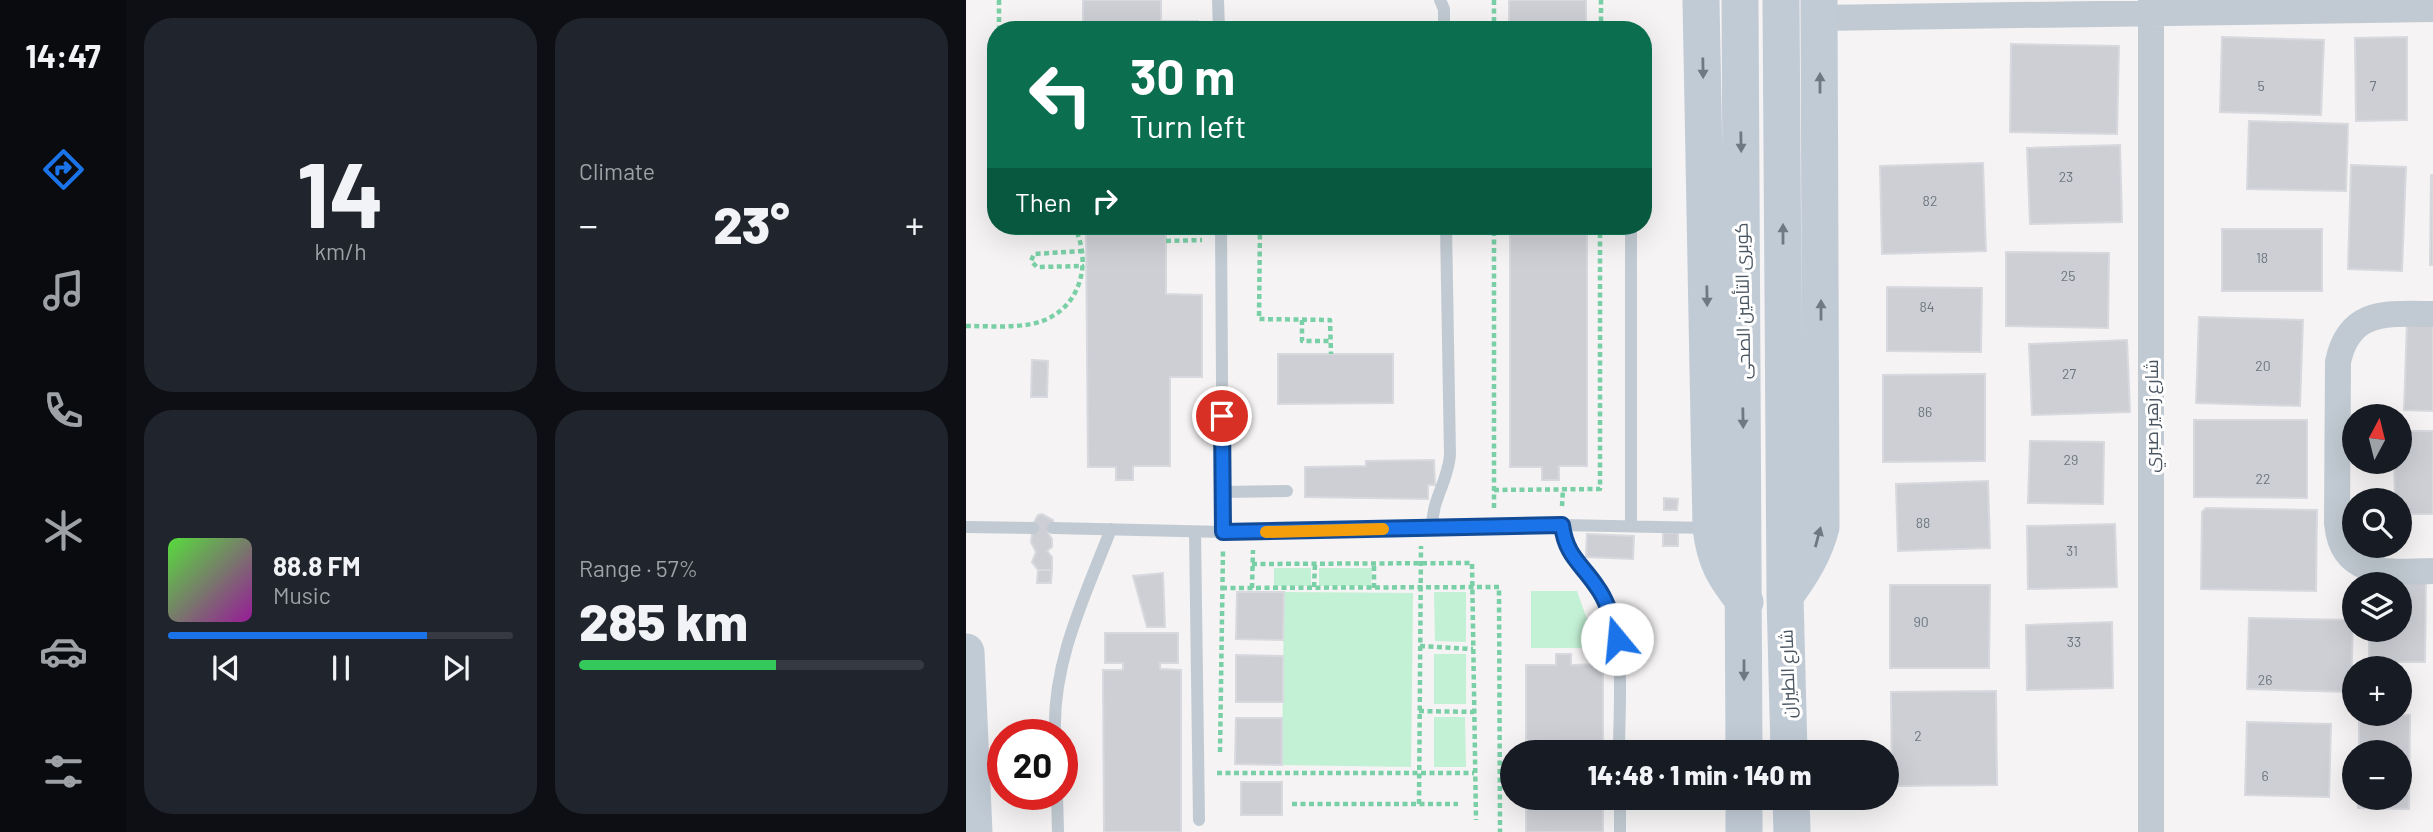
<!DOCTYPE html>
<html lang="en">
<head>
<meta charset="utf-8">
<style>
  body { margin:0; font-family:Barlow,Cairo,sans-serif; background:#20242c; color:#f1f3f6; height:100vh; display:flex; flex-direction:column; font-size:26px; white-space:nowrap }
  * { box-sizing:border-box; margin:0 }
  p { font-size:23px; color:#9ea1a6 }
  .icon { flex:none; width:38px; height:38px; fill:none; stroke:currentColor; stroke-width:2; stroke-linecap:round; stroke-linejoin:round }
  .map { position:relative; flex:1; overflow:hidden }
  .side { display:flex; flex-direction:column; gap:18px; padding:18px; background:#0d0f14; width:840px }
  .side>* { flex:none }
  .banner { position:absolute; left:21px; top:21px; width:665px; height:214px; border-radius:28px; box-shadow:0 7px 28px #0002; background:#0b6e4f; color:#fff; overflow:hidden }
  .needle { width:46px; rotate:7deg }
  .tools { position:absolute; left:1376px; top:404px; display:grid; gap:14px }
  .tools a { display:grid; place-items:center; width:70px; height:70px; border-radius:50%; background:#171b24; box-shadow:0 7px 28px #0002; font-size:35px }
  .speed { position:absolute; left:21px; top:719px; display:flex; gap:14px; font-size:35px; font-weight:700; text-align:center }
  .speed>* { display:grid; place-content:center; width:91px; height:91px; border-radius:50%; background:#171b24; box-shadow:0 7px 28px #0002; line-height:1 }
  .speed .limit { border:10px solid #d22; background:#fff; color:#111 }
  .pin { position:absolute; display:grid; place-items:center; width:60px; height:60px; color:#fff; margin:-30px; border:4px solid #fff; border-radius:50%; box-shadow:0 2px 7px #0007 }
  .me { position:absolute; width:77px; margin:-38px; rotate:343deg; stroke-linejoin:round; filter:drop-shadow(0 0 5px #0008) }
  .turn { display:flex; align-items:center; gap:24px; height:147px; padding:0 28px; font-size:32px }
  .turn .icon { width:91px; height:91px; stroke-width:2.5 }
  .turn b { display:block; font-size:49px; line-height:60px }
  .then { display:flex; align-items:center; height:66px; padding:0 28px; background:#0003; gap:14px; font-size:26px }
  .big { font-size:52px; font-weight:800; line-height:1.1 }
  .side .widget { flex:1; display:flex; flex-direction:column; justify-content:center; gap:10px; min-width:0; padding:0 24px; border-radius:28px; background:#20242c }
  .side .dial { align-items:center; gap:0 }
  .dial b { font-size:91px; line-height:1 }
  .song { display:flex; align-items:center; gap:21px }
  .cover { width:84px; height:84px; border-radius:10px; background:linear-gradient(135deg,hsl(110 70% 55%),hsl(300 70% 35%)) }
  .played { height:7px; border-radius:4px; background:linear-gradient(90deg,#1a73e8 75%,#363941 75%) }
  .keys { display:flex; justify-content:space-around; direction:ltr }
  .heat { display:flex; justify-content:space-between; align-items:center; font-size:38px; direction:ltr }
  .charge { height:10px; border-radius:5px; background:linear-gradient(90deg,#34c759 57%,#363941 0) }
  .side .tiles { flex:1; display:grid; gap:18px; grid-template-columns:repeat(2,1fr) }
  .trip { position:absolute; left:534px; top:740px; width:399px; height:70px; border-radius:35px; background:#171b24; box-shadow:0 7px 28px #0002; font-weight:800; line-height:70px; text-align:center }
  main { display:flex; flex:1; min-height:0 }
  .dock { display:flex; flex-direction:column; width:126px; justify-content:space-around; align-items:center; background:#090b0e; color:#9ea1a6 }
  .dock .icon { width:49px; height:49px }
  .dock .active { color:#1a73e8 }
  .dock b { font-size:32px; color:#f1f3f6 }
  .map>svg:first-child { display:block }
</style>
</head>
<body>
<main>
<nav class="dock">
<b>14:47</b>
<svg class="icon active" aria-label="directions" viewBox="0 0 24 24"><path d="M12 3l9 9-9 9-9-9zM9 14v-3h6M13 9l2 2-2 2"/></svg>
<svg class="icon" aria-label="music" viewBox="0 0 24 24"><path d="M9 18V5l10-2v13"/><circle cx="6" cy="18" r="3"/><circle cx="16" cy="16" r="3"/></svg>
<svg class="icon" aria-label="phone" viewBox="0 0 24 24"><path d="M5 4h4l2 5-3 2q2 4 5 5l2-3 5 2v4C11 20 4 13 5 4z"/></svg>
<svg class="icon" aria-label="climate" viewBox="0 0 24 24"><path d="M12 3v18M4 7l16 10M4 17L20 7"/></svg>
<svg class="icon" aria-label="car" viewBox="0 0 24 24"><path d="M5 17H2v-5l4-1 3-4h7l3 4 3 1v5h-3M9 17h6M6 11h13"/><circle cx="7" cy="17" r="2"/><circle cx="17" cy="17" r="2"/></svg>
<svg class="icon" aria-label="filters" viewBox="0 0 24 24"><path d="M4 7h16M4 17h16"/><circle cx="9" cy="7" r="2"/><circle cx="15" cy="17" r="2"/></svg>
</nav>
<section class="side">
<div class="tiles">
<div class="widget dial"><b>14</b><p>km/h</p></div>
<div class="widget"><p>Climate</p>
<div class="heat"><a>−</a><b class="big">23°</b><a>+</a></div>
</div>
<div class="widget">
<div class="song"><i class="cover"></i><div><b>88.8 FM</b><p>Music</p></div></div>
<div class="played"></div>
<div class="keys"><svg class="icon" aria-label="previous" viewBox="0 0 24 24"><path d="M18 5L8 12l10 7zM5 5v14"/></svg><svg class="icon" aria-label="pause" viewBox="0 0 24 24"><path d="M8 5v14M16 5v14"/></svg><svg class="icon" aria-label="next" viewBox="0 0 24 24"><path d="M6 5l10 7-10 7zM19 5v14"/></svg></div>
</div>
<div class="widget"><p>Range · 57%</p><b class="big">285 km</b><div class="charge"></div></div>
</div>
</section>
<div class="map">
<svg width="1467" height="832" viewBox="0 0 1467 832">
  <rect width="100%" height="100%" fill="#f5f3f3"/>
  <path fill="#c3f1d5" d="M308,568H345V586H308Z
    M353,568H406L405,586H353Z
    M565,591H611L623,625V648H565Z
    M318,592L447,593L445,767L316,765Z
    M468,592H500V642L469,641Z
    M468,654H500V704H468Z
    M468,717H499L500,767H468Z"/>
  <path fill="#cdcfd5" stroke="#d7d9de" stroke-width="2" d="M117,0H195V21H232V30H117Z
    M543,0H620V30H543Z
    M1256,37L1358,40L1355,115L1254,112Z
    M1441,37V120L1390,121L1389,38Z
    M1045,44L1153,46L1151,134L1044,132Z
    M1283,121L1382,124L1380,191L1281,189Z
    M1154,145L1156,222L1064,224L1061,148Z
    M1017,163L1020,251L916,254L914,166Z
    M1385,165L1440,167L1436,271L1382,269Z
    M1465,175H1467V265H1464Z
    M120,226H200V294L236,295V377H204V466H167V480H150V467H122Z
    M544,226H621V466H593V480H576V467H544Z
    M1256,229H1356V291H1256Z
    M1040,252L1143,253L1142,328L1040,326Z
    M921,287L1016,288L1015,352L921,351Z
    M1233,317L1337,320L1334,406L1230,403Z
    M1441,322L1467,323V411L1438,410Z
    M1161,340L1164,412L1066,415L1063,344Z
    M312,354H427V403L312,404Z
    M66,360L82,361L81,397H65Z
    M1019,374V461L917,462V375Z
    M1228,420H1341V498L1228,497Z
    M1433,431H1467V514H1433V500H1429L1428,462H1433Z
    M1064,441L1138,442L1137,504L1062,503Z
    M468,460L469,485H462V499L339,497V467L400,466V461Z
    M1022,481L1024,548L932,551L930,484Z
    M698,498L712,499L711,510H698Z
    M1240,508L1351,510L1350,591L1235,589L1236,512Z
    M76,514L87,520V528L82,533L86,539V547L81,551L86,557V570H72L66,562L70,552L65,542L67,524L72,515Z
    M1149,524L1151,587L1062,589L1061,526Z
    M697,533H712V546H697Z
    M621,534L668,536L667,559L620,557Z
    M72,570H86L85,583H71Z
    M197,573L199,627H181L167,576Z
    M1404,575H1460L1459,662H1403V630H1433V584H1404Z
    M924,585H1024L1023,668H924Z
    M271,592H318L317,640L270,639Z
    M1283,618L1387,620L1385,692L1281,689Z
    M1146,622L1147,688L1061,690L1060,625Z
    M139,633H212V663H194V669L215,670V832H138L137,670H157V663H139Z
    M590,654H605V665L637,664V752H560V665H590Z
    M270,655L317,656V702H270Z
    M1030,691L1031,785L926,786L925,692Z
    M1393,714L1444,715L1443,809L1392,808V798H1433V752H1393Z
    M270,718H316V765L269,764Z
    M1281,722L1365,724L1363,797L1279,795Z
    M275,782H316V815H275Z
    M560,798H637V832H560Z"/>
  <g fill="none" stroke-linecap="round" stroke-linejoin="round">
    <path stroke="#7ad0a6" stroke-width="4.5" stroke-dasharray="5 3.5" stroke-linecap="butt" d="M33,0V30
      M528,0V30
      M635,30V0
      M294,226L293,319L364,320L365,354
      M200,241L236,240
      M117,251L68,254L65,261L71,267L118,266
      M336,320V341H364
      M0,326C21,326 45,328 65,324C113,315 128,265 108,226
      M528,490L634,489V226
      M596,506L597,489
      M528,508V226
      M286,564L506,563L510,820
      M348,587L349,564
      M256,588L533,587L534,832
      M286,588L287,550
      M408,588V564
      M454,646L507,649
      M453,711L508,712
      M254,752L257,550
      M534,772L546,771
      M251,773H508
      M326,804H492
      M453,804L455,546"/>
    <path stroke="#c1cad2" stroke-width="12" d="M252,0L253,30
      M474,0L478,9V30
      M255,226L257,532
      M665,226V526
      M257,492L321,491
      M596,525C601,562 629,576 643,608C659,648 653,709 653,752
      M0,527L67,528
      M87,528L257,532L596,525L741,528
      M466,528C466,498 482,482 484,455L480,226
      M229,532L233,820
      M89,735C86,662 119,596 145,529
      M91,794L92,832
      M654,798V832"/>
    <path stroke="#c1cad2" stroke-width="26" d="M853,18L1467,9
      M1467,314C1422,314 1383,308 1372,362L1371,523C1376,579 1425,572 1467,571
      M1185,832V0"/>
    <path stroke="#c1cbd6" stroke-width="37" d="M735,0L745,528C749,561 758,576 779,602
      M774,0L778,752
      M815,0L819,596L823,752
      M819,596C835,574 848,554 855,527L853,0
      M0,652L8,832
      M825,798L826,832
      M778,832V798"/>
  </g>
  <defs><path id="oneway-solid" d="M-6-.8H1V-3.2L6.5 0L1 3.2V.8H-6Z" transform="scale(1.75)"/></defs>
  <g fill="#6e7984">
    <use href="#oneway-solid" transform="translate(737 68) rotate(89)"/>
    <use href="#oneway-solid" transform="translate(854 83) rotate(-90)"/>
    <use href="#oneway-solid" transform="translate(775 142) rotate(89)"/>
    <use href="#oneway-solid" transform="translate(817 234) rotate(-90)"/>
    <use href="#oneway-solid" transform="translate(741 296) rotate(89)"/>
    <use href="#oneway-solid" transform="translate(855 310) rotate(-90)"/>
    <use href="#oneway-solid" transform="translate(777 418) rotate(89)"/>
    <use href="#oneway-solid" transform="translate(852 537) rotate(-75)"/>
    <use href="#oneway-solid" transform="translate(778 670) rotate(90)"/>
  </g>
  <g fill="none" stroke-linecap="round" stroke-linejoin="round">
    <g stroke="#114b97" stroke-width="18">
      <path id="route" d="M256,416L257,532L596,525C600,556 615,563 631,587C642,602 647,620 651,639"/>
    </g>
    <use href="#route" stroke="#1a73e8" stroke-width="12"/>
    <path stroke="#f59e0b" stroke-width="12" d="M300,532L417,529"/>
  </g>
  <g text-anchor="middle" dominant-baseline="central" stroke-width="6" stroke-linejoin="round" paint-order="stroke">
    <g font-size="14" fill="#6b747e">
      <text x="1295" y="85">5</text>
      <text x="1407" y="85">7</text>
      <text x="1100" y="176">23</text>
      <text x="964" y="200">82</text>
      <text x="1296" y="257">18</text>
      <text x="1102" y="275">25</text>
      <text x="961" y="306">84</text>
      <text x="1297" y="365">20</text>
      <text x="1103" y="373">27</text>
      <text x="959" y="411">86</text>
      <text x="1105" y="459">29</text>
      <text x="1297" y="478">22</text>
      <text x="957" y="522">88</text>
      <text x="1106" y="550">31</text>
      <text x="955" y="621">90</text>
      <text x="1108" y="641">33</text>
      <text x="1299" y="679">26</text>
      <text x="952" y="735">2</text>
      <text x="1299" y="775">6</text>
    </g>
    <g font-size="18" fill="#4a5661" stroke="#fff">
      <text transform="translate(776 301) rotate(-91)">كوبرى التأمين الصحى</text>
      <text transform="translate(1185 416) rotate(-90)">شارع زهير صبري</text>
      <text transform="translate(821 674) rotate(-92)">شارع الطيران</text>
    </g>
  </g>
</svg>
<div class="tools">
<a><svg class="needle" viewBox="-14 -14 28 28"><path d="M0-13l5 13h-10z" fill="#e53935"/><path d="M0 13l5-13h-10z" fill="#9ea1a6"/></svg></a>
<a><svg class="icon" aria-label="search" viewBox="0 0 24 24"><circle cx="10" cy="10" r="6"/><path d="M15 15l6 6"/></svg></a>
<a><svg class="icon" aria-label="layers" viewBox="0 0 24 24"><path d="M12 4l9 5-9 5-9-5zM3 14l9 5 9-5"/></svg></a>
<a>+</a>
<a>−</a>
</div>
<div class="speed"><div class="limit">20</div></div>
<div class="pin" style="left:256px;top:416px;background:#d93025"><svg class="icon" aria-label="arrive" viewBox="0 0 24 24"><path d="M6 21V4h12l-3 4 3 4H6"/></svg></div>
<svg class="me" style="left:651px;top:639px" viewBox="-20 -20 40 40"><circle r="19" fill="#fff"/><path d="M0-13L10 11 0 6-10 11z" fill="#1a73e8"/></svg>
<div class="trip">14:48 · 1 min · 140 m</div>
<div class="banner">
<div class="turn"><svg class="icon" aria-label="left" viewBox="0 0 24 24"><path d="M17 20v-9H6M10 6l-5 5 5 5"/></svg><div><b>30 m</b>Turn left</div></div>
<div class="then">Then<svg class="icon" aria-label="right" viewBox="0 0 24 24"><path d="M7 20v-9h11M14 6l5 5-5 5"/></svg></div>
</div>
</div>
</main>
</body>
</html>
